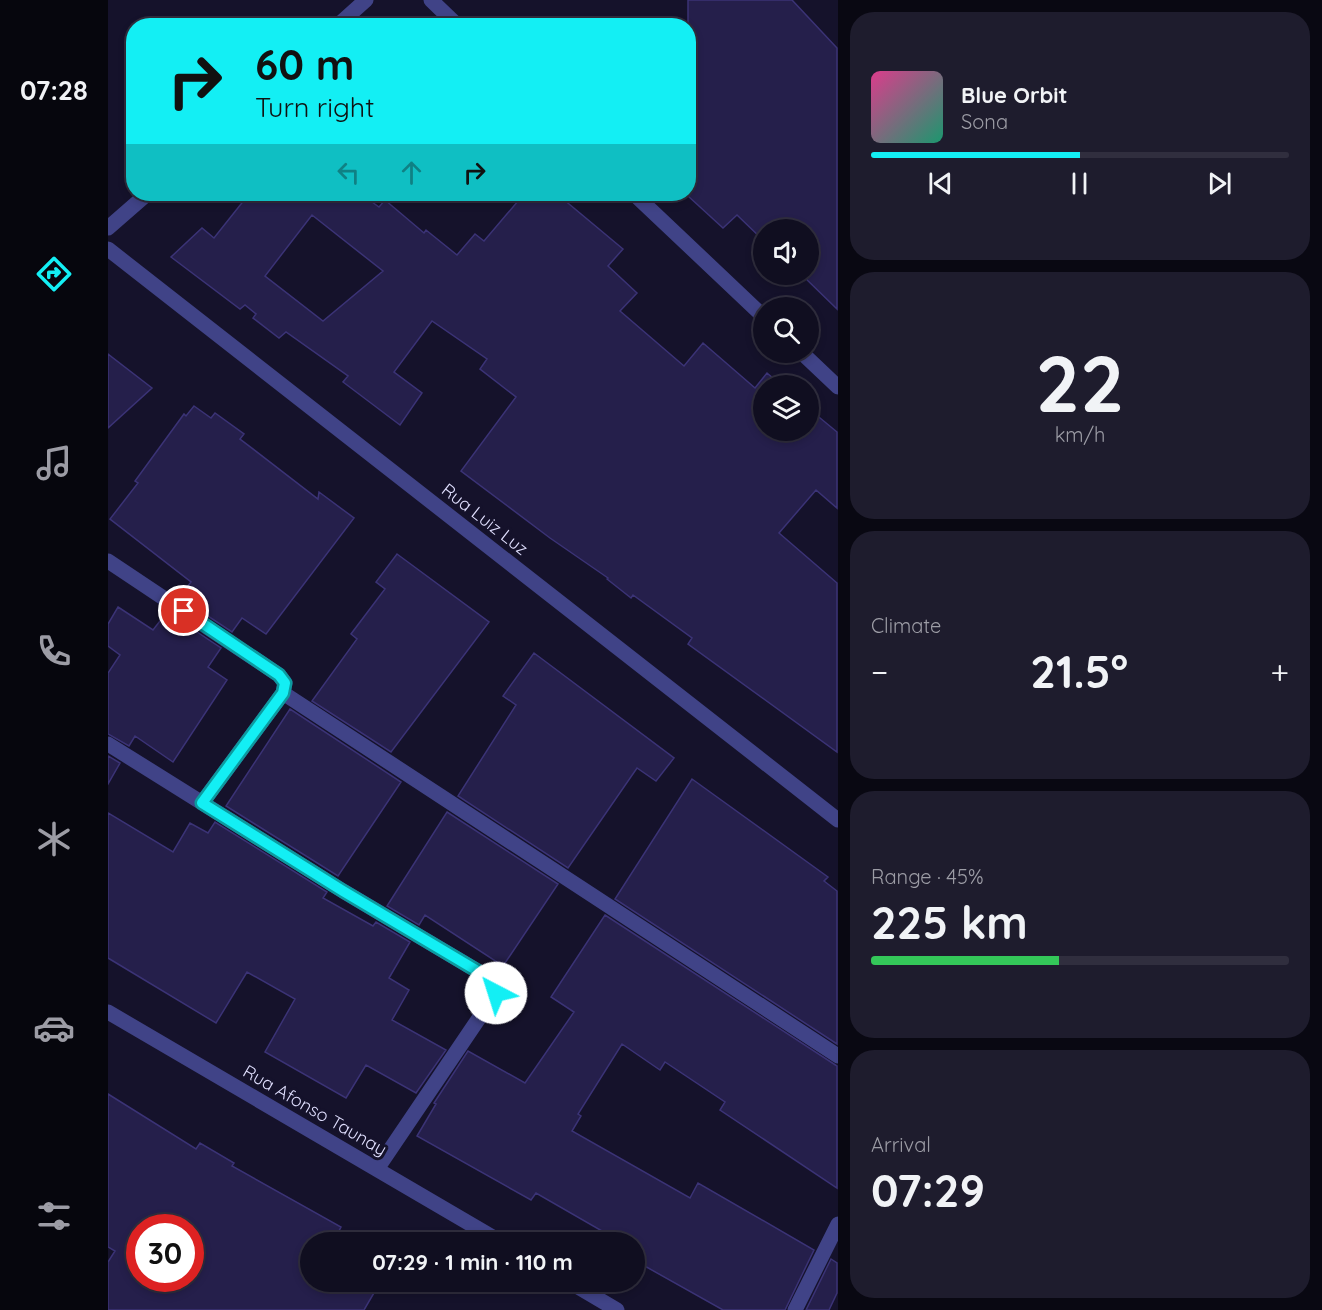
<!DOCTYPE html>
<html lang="en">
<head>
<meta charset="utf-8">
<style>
  body { margin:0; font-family:Quicksand,sans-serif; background:#1e1c2d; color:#f1f3f6; height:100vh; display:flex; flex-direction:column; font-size:22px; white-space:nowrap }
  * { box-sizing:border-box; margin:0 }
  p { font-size:20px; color:#9c9ca5 }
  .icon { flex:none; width:33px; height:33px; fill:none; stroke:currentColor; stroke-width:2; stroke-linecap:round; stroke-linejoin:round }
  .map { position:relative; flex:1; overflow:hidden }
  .drawer { display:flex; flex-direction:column; gap:12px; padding:12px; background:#090812; width:484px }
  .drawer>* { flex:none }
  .top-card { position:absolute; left:18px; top:18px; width:570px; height:183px; border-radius:24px; box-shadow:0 3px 9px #0003,0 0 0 2px #302e3e; background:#13eff4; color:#111; overflow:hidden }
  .fabs { position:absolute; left:645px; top:219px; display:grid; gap:12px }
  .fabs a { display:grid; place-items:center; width:66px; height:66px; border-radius:50%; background:#100e20; box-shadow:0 3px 9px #0003,0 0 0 2px #302e3e; font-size:30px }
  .speed { position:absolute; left:18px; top:1214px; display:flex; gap:12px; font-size:30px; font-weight:700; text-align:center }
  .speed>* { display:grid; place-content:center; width:78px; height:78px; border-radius:50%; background:#100e20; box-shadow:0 3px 9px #0003,0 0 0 2px #302e3e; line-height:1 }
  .speed .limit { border:9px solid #d22; background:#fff; color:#111 }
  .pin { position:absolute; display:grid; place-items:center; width:51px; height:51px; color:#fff; margin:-26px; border:3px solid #fff; border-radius:50%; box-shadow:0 2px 6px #0007 }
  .me { position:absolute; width:66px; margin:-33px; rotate:320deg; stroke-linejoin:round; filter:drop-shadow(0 0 4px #0008) }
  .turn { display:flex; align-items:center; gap:21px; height:126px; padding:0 30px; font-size:27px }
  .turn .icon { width:78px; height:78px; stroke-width:2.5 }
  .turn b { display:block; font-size:42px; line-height:51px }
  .lanes { display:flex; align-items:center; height:57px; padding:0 30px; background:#0003; justify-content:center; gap:30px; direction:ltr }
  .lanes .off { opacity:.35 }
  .big { font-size:45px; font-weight:800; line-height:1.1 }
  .drawer .tile { flex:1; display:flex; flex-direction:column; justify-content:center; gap:9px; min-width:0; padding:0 21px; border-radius:24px; background:#1e1c2d }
  .drawer .dial { align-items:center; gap:0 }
  .dial b { font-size:78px; line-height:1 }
  .song { display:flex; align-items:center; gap:18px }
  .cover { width:72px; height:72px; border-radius:9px; background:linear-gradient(135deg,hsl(330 70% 55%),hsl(160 70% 35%)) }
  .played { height:6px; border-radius:3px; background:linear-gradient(90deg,#13eff4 50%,#302e3e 50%) }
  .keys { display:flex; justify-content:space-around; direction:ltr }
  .heat { display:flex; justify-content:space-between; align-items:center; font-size:33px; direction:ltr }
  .charge { height:9px; border-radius:4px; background:linear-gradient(90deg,#34c759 45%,#302e3e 0) }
  .trip { position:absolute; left:192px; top:1232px; width:345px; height:60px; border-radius:30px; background:#100e20; box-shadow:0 3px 9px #0003,0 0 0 2px #302e3e; font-weight:800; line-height:60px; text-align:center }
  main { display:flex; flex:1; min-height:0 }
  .tab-bar { display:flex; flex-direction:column; width:108px; justify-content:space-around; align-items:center; background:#06060d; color:#9c9ca5 }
  .tab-bar .icon { width:42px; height:42px }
  .tab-bar .on { color:#13eff4 }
  .tab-bar b { font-size:27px; color:#f1f3f6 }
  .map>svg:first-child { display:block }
</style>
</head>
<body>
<main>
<nav class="tab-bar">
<b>07:28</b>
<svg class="icon on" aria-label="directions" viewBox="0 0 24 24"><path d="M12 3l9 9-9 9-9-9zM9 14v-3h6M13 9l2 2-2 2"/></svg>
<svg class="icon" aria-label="music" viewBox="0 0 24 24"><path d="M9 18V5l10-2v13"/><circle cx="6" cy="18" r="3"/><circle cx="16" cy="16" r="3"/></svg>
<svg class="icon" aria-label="phone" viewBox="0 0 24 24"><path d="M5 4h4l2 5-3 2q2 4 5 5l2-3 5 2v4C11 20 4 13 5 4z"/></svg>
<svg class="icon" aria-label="climate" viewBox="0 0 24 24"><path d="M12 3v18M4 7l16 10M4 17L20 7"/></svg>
<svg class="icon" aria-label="car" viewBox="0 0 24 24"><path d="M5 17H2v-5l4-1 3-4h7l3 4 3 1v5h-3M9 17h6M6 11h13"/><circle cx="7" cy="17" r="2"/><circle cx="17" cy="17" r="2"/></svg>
<svg class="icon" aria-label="filters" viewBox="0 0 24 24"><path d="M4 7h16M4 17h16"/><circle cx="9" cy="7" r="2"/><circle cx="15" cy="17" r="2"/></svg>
</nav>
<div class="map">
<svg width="730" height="1310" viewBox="0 0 730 1310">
  <rect width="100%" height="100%" fill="#15122b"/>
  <path fill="#251f4b" stroke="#3b3376" stroke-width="1.5" fill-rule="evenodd" d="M580,0H684L729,48V309L693,274H700V230H656V241L629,215L615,228L580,196Z
    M141,194H253L271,207L277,200L316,233L318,230L349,255L367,234L376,241L416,194H449L515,249L500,266L529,293L512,311L576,366L595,343L647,388L659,373L674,386H656V430H700V408L729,432V508L708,490L671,533L729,583V752L580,644L584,638L525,595L523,598L499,579L500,578L442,538L353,471L408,397L372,369L379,359L324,321L286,372L314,393L292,425L235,382L240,376L178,332L171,338L145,318L148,314L137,305L132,309L63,257L94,228L106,238ZM204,215L275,271L215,321L157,276Z
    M0,354L44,388L0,428Z
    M86,406L103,418L107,413L136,434L132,439L210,499L211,492L246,518L158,634L134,618L124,632L71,597L83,582L2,519L30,483L27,481L76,414L78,416Z
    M289,554L381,622L283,752L204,701L249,639L243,634L277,589L268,582Z
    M10,607L45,630L59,612L113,648L100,667L119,680L65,762L27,736L21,746L0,734V673L12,655L0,646V624Z
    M426,653L566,758L548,781L529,768L460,868L350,796L408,705L395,696Z
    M182,709L293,782L230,876L118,806Z
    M0,756L12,763L0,784Z
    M584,779L720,877L716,881L729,891V1044L507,899Z
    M339,812L450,884L395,966L317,915L311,925L279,906Z
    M0,813L65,852L82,823L100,833L107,822L219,892L215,898L265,926L268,922L302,942L281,978L301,990L284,1020L338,1050L308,1093L258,1065L238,1098L157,1052L187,999L139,972L108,1023L0,958Z
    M497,915L729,1066V1188L612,1110L617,1102L557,1062L552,1070L514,1044L470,1114L473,1116L464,1131L582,1198L590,1183L706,1250L677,1310H615L526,1260V1242H513L428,1193L423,1200L309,1136L328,1104L326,1103L360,1051L417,1083L466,1012L443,997Z
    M0,1094L88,1149L92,1143L126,1163L124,1166L233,1227L225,1242H202V1281H273L256,1310H0V1262L7,1251L0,1247ZM32,1227H82V1278H32Z
    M723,1259L729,1263V1293L721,1310H698Z"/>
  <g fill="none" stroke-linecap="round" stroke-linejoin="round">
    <path stroke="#404387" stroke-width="15" d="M323,0L350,26
      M229,26L258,0
      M526,194L656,317
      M0,228L39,194
      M0,249L730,820
      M693,352L730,387
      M0,561L171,675L177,683L175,693L94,803
      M175,693L730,1056
      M0,744L235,891L383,979L388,993L269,1169
      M0,1012L393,1242
      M460,1281L509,1310
      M687,1310L730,1224"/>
  </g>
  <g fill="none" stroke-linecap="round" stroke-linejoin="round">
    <g stroke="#0c9b9f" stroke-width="15">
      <path id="route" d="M76,611L171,675L177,683L175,693L94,803L235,891L383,979L388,993"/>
    </g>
    <use href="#route" stroke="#13eff4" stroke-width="10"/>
  </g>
  <g text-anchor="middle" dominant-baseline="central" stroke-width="6" stroke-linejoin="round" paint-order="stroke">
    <g font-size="18" fill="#dfdefd" stroke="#15122b">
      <text transform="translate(377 519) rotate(38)">Rua Luiz Luz</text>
      <text transform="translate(207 1110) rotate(30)">Rua Afonso Taunay</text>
    </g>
  </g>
</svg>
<div class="fabs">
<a><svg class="icon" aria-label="sound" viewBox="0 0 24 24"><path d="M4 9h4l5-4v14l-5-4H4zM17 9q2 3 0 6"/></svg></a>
<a><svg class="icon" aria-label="search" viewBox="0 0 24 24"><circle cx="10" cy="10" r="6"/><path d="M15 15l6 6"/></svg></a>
<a><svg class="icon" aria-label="layers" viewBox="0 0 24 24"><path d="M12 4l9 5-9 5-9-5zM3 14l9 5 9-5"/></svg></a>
</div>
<div class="speed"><div class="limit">30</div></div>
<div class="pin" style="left:76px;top:611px;background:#d93025"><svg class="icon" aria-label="arrive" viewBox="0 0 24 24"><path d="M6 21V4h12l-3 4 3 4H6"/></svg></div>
<svg class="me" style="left:388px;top:993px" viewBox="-20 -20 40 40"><circle r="19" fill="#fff"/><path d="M0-13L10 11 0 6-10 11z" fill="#13eff4"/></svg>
<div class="trip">07:29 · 1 min · 110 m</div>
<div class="top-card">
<div class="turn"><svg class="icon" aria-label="right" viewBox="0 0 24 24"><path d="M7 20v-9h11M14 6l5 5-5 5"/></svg><div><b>60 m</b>Turn right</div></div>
<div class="lanes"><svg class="icon off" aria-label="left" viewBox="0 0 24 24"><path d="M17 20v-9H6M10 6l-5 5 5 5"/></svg><svg class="icon off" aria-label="ahead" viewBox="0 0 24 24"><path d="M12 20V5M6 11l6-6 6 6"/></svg><svg class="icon" aria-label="right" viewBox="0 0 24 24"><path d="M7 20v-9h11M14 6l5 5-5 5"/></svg></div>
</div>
</div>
<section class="drawer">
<div class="tile">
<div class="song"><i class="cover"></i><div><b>Blue Orbit</b><p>Sona</p></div></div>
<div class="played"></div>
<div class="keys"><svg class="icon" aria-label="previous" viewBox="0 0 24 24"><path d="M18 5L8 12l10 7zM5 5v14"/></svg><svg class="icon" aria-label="pause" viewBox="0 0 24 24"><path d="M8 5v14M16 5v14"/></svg><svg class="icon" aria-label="next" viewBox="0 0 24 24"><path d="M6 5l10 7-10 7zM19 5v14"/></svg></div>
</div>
<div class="tile dial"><b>22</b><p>km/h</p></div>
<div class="tile"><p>Climate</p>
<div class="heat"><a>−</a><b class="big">21.5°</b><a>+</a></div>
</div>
<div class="tile"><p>Range · 45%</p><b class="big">225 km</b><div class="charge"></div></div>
<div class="tile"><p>Arrival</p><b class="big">07:29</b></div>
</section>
</main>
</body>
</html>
